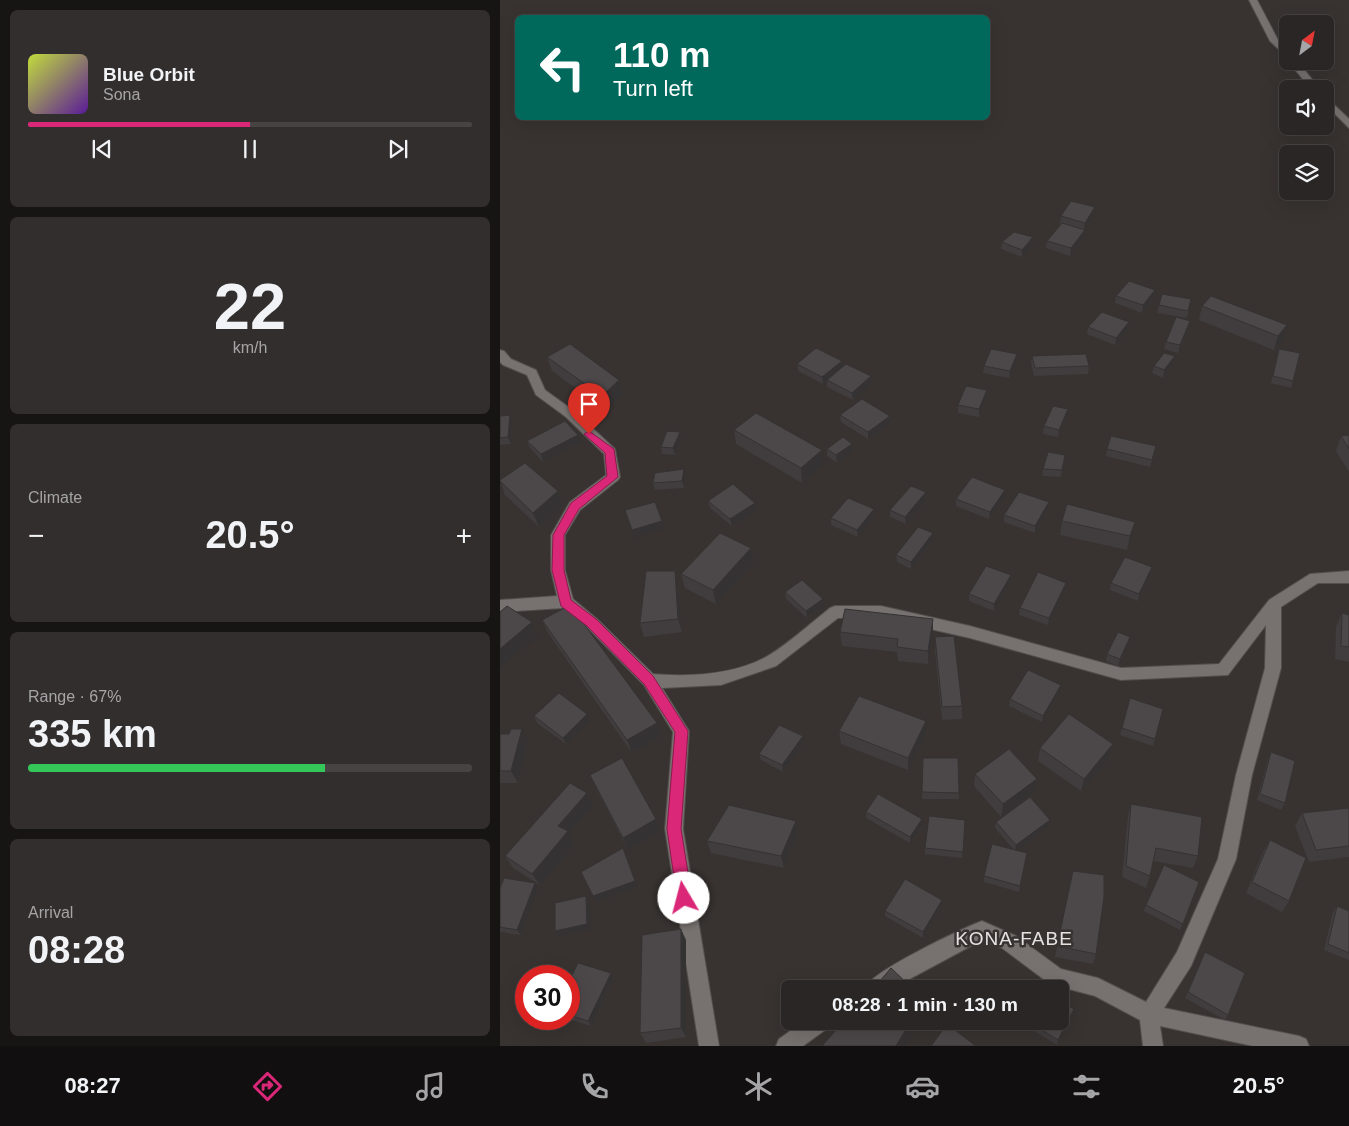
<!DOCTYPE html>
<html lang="en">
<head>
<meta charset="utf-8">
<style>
  body { margin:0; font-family:Arial,sans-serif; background:#322e2d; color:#f1f3f6; height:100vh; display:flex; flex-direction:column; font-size:19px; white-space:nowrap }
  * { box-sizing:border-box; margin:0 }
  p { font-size:16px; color:#a5a5a7 }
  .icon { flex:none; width:28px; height:28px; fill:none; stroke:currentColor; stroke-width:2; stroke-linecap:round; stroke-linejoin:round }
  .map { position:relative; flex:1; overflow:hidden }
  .side { display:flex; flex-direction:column; gap:10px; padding:10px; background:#171514; width:500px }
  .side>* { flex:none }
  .hud { position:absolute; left:15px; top:15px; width:475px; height:105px; border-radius:8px; box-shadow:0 5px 20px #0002,0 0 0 1px #464342; background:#00695c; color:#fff; overflow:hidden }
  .needle { width:32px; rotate:32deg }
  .buttons { position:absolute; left:779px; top:15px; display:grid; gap:10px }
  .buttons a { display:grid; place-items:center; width:55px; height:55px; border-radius:8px; background:#2a2625; box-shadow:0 5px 20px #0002,0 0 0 1px #464342; font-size:25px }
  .speed { position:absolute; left:15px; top:965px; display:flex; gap:10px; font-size:25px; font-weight:700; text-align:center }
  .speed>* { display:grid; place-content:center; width:65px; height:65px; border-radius:50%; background:#2a2625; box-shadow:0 5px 20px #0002,0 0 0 1px #464342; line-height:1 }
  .speed .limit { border:8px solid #d22; background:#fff; color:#111 }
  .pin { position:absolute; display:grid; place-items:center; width:42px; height:42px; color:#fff; margin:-51px -21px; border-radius:50% 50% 50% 0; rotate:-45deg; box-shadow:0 0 5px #0007 }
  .pin .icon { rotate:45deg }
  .me { position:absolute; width:55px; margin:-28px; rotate:352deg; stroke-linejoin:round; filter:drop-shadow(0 0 4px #0008) }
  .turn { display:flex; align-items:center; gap:18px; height:105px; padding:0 15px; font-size:22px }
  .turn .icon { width:65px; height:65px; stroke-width:2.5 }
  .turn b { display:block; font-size:35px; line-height:42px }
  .big { font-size:38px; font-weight:800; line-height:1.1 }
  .side .widget { flex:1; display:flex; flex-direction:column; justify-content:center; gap:8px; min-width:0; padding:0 18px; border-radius:8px; background:#322e2d }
  .side .dial { align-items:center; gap:0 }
  .dial b { font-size:65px; line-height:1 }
  .song { display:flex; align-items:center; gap:15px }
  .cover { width:60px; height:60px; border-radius:8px; background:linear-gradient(135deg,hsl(70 70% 55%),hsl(270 70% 35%)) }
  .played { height:5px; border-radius:2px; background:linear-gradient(90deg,#db2777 50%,#464342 50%) }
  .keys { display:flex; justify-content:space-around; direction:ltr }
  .heat { display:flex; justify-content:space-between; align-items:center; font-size:28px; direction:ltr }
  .charge { height:8px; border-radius:4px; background:linear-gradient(90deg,#34c759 67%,#464342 0) }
  .trip { position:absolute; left:281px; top:980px; width:288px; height:50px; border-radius:8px; background:#2a2625; box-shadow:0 5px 20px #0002,0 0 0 1px #464342; font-weight:800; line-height:50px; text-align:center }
  .menu { display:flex; height:80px; justify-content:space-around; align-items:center; background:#110f0f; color:#a5a5a7 }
  .menu .icon { width:35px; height:35px }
  .menu .current { color:#db2777 }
  .menu b { font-size:22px; color:#f1f3f6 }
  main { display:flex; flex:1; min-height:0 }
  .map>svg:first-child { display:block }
</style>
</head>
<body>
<main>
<section class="side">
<div class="widget">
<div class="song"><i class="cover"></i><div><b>Blue Orbit</b><p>Sona</p></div></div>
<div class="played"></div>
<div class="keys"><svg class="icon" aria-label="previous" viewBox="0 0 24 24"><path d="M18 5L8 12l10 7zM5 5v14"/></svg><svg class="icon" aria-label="pause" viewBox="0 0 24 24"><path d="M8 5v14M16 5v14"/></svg><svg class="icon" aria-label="next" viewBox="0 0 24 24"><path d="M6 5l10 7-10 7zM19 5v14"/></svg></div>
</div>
<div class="widget dial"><b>22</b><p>km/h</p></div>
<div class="widget"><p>Climate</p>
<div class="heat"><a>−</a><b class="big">20.5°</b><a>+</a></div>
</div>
<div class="widget"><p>Range · 67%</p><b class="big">335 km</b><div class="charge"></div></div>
<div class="widget"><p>Arrival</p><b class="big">08:28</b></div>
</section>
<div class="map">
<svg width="849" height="1046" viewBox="0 0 849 1046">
  <rect width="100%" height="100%" fill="#383331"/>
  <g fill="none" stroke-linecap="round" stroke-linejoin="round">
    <g stroke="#524f4d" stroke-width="2">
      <path id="minor" d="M749,0H757L778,40L788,50V58L770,41Z
        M788,61H797L820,89H811Z
        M825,96L849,119V128L825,104Z
        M0,350L4,351L11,359L36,370L45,390L74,411L115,449L120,477L118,480L80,510L65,535V570L73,599L97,619L153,674C189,677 233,675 266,657C286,646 311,623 330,608L335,606H381L470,626L621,668L719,664L769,600L810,574L849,571V583H818L781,607V668L752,775L736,859L691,966L664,1008L799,1036L806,1039L809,1046H753L660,1026L663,1046H643L640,1020L595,996L550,984L502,948L482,940L391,989H364C370,972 461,929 482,921L516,936L561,969L598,978L646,1002L677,952L718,859L736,775L765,668L766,625L728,675L621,680L470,638L381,618H338L276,666L221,685L162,688L189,731L183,829L219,1046H199L165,829L173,732L144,685L87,627L63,608L0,612V600L57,596L51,570V535L70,502L106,475L104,454L66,417L36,395L27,375L3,365L0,362Z
        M304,1021H331L328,1028L303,1046H276L279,1039Z"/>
    </g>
    <use href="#minor" fill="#77716f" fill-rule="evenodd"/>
  </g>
  <path fill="#413d3f" d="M594,214L584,230V237L570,256L546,248L547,241L562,224H560L561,216Z
    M533,237V244L522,257L501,249L502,242Z
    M655,290L654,298L642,313L615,303L616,296Z
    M691,299L687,318L657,313L659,305Z
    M702,306L787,325L783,339L774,350L699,320Z
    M690,321L688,328L678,353L664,349L666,342Z
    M629,322L628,330L615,345L587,334L588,327Z
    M779,349L793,381L791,388L771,383Z
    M517,354L516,362L509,378L483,373L484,366Z
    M532,356L589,366L588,374L534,376L531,363Z
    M675,356L673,364L663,378L652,373L654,366Z
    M47,357L119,380L123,394L107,411L52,371Z
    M297,364L342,367L371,376L372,383L353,400L327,387V381L323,384L298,371Z
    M486,397L479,417L458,413V405Z
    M340,415L390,424L368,439L341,422Z
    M0,416L12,423L11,444L0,445Z
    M567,416L558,437L543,434L544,426Z
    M234,430L323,465L302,483L236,444Z
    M180,432L181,439L175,455L162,454L161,447Z
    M849,435V472L836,451L841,436Z
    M27,441L81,442L43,462L30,448Z
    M352,444L353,451L337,463L327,456V449Z
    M656,446L650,467L606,456L607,449Z
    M565,455L561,477L542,476L543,469Z
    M186,477L184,488L155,490L153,483Z
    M0,480L58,491L63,506L39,527L5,495Z
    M426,492V500L406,524L390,517V510Z
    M505,497L489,519L456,506V499Z
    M208,501L255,503L257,510L232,526L210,508Z
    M549,502L548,509L535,533L504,522V515Z
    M374,509V516L358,537L331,525V518Z
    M562,521L635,522L632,536L627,550L560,535Z
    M433,540L411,569L397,562L396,555Z
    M251,548L254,562L216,604L185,588L181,574Z
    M651,574L638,601L610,590L611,583Z
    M510,582L494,611L469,601V594Z
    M566,583L565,590L548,625L519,615L520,608Z
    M178,585L182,632L144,637L140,623Z
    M285,592L324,606L307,618L286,599Z
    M842,613L849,615V662L835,659L836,627Z
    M42,620L161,736L132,753L48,633Z
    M340,632L433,633L428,664L398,661L397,652L342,646Z
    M435,637L462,706V719L442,720L435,651Z
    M630,637L629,644L618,666L606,661L607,654Z
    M561,685L560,691L542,722L509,706L510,699Z
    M630,698L663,709L653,746L620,735Z
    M34,716L90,721L66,744L37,723Z
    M426,721V734L408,770L341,744L339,731Z
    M0,734L28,742L18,783H0Z
    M304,743L283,772L261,760L259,754Z
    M613,744L610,757L581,791L538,761L540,748Z
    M771,752L785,803L781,810L757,800L768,759Z
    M423,758L459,793V799H422Z
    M475,774L535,791L501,817L474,786Z
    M90,775L156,819L160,832L128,850L96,788Z
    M87,793L93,806L69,833L75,844L40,885L13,868L5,856Z
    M631,804L698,856L693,868L653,861L650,876L646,888L622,877L628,816Z
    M849,808V857L809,862L795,826L802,813Z
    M366,812L422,825L410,843L366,818Z
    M465,820L462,858L425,854V848Z
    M296,821L298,833L284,868L211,853L207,841Z
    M496,822L549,826L516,850L527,853L519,892L484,882V876L514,850L495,828Z
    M770,840L789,901L782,912L746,893L763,852Z
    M573,871L596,954L593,964L555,957Z
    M699,882L680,930L644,911L646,905Z
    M0,888L38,889L21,935L0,932Z
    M442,900V906L423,938L385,916V911Z
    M837,906L849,911V960L824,950L833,912Z
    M186,940V1037L146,1043L140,1033Z
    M705,952L728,1015L725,1020L685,998Z
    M111,973L114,978L91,1026L68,1019H69V981Z
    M574,1009L572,1014L557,1045L518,1021H560Z"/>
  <path fill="#353233" d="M595,207L594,214L584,230L585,223Z
    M585,230L584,237L570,256L571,248Z
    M533,237V244L522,257V250Z
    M655,290L654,298L642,313L643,305Z
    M690,321L688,328L678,353L680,345Z
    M629,322L628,330L615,345L616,338Z
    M787,325L783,339L774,350L778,336Z
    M517,354L516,362L509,378L510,371Z
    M675,356L673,364L663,378L664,370Z
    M342,361V368L323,384L322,377Z
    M371,376L372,383L353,400L352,393Z
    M119,380L123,394L107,411L102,396Z
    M487,390L486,397L479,417V409Z
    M568,409L567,416L558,437L559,430Z
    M10,415L12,423L11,444L8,437Z
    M390,416V424L368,439V432Z
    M180,432L181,439L175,455L173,448Z
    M78,435L81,442L43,462L41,454Z
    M352,444L353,451L337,463L336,455Z
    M322,450L323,465L302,483L301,468Z
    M184,469L186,477L184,488L182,481Z
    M505,490V497L489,519L490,512Z
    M58,491L63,506L39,527L33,513Z
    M426,492V500L406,524L405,517Z
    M549,502L548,509L535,533V526Z
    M255,503L257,510L232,526L230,519Z
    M374,509V516L358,537L357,530Z
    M162,521L164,528L134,538L132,530Z
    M635,522L632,536L627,550L630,536Z
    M433,533V540L411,569V562Z
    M251,548L254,562L216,604L213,590Z
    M652,567L651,574L638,601L639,594Z
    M175,571L178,585L182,632L178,619Z
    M511,575L510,582L494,611V604Z
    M566,583L565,590L548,625L549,618Z
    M323,599L324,606L307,618L306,611Z
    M433,619V633L428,664V651Z
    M32,622L38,636L0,668V649Z
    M630,637L629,644L618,666L620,659Z
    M561,685L560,691L542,722L543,716Z
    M87,714L90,721L66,744L63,738Z
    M426,721V734L408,770V758Z
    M157,723L161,736L132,753L127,740Z
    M22,729L28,742L18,783L11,771Z
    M303,736L304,743L283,772L282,765Z
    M613,744L610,757L581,791L584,779Z
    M537,779L535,791L501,817L503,804Z
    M87,793L93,806L69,833L75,844L40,885L32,874L58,826Z
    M156,819L160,832L128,850L123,838Z
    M422,819V825L410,843V837Z
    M550,820L549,826L515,851L516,845Z
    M296,821L298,833L284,868L281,856Z
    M123,848L138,887L96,902L93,896Z
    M35,883L38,889L21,935L17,930Z
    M86,896L90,902L91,929L59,937L55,931Z
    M442,900V906L423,938V932Z
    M181,929L186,940V1037L181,1028Z
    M111,973L114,978L91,1026L88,1021Z
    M574,1009L572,1014L557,1045L558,1040Z
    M411,1021H420L405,1046H396Z"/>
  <path fill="#4c4749" stroke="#353233" d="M571,201L595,207L585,223L561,216Z
    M562,223L585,230L571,248L547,241Z
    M514,232L533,237L522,250L502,242Z
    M629,281L655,290L643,305L616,296Z
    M662,294L691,299L688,311L659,305Z
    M711,296L787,325L778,336L702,306Z
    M602,312L629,322L616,338L588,327Z
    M676,317L690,321L680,345L666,342Z
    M70,344L119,380L102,396L47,357Z
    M316,348L342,361L322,377L297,364Z
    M491,349L517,354L510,371L484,366Z
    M779,349L800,353L793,381L773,376Z
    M664,353L675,356L664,370L654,366Z
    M586,354L589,366L535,368L532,356Z
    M346,364L371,376L352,393L327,380Z
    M466,386L487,390L479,409L458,405Z
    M362,399L390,416L368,432L340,415Z
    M553,406L568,409L559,430L544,426Z
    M256,413L322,450L301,468L234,430Z
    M10,415L8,437L0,438V416Z
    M65,421L78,435L41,454L27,441Z
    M167,431L180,432L173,448L161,447Z
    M849,435V449L841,436Z
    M611,436L656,446L652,460L607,449Z
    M343,437L352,444L336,455L327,449Z
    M548,452L565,455L562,470L543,469Z
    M25,463L58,491L33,513L0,481V480Z
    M184,469L182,481L153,483L155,473Z
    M472,477L505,490L490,512L456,499Z
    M233,484L255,503L230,519L208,501Z
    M411,486L426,492L405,517L390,510Z
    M519,492L549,502L535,526L504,515Z
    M348,498L374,509L357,530L331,518Z
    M155,502L162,521L132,530L125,510Z
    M567,504L635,522L630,536L562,521Z
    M418,527L433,533L411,562L396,555Z
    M220,533L251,548L213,590L181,574Z
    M625,557L652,567L639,594L611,583Z
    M486,566L511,575L494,604L469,594Z
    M146,571H175L178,619L140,623Z
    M538,572L566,583L549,618L520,608Z
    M302,580L323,599L306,611L285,592Z
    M70,605L157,723L127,740L42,620Z
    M7,606L32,622L0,649V612Z
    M345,609L433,619L428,651L397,647L398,639L340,632Z
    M842,613L849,615V647L841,646Z
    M618,632L630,637L620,659L607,654Z
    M454,636L462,706L442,707L435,637Z
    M528,670L561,685L543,716L510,699Z
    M59,693L87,714L63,738L34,716Z
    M359,696L426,721L408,758L339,731Z
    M630,698L663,709L655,739L622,728Z
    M569,714L613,744L584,779L540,748Z
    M279,725L303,736L282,765L259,754Z
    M11,729H22L11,771H0V734H9Z
    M509,749L537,779L503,804L475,774Z
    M771,752L795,761L785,803L760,794Z
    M122,758L156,819L123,838L90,775Z
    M423,758H458L459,793L422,792Z
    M70,783L87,793L58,826L68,831L32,874L5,856Z
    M378,794L422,819L410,837L366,812Z
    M530,797L550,820L516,845L496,822Z
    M631,804L702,817L698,856L656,848L650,876L626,866Z
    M229,805L296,821L281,856L207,841Z
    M849,808V846L816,850L802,813Z
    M429,816L465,820L463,852L425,848Z
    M770,840L806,858L789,901L752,882Z
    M492,844L527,853L520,886L484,876Z
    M123,848L135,881L93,896L81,872Z
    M664,865L699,882L683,924L646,905Z
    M573,871L604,875V897L596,954L557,946Z
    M4,878L35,883L17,930L0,927V888Z
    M405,879L442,900L423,932L385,911Z
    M86,896L87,924L55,931V903Z
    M837,906L849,911V953L828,944Z
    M181,929V1028L140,1033L142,935Z
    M705,952L745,973L728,1015L688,992Z
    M78,963L111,973L88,1021L69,1015V981Z
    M391,968L413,989H373Z
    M532,985L540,989H530Z
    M560,1001L574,1009L558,1040L527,1021H560Z
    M344,1021H411L396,1046H322Z
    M447,1024L476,1046H431Z"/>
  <path fill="#db2777" stroke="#8e194d" d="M89,431L114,449L118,477L79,509L64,535V570L71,600L96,619L153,676L188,731L181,829L192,898L190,903L184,905L179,903L177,898L167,829L175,732L144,684L87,626L61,606L52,570L53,535L71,503L107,476L105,453L84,434Z"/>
  <g text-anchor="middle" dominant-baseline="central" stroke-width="5" stroke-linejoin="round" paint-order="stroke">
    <g font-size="19" letter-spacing="1" fill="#e5e2e1" stroke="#383331">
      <text x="514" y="938">KONA-FABE</text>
    </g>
  </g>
</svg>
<div class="buttons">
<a><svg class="needle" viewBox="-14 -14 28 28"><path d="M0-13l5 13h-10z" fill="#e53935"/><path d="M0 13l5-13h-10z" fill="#a5a5a7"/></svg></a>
<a><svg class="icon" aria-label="sound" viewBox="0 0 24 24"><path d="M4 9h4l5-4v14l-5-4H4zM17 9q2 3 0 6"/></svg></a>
<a><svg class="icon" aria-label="layers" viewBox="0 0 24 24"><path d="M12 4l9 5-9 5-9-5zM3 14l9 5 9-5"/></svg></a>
</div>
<div class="speed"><div class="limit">30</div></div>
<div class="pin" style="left:89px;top:434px;background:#d93025"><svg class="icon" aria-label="arrive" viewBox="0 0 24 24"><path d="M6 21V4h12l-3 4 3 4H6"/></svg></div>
<svg class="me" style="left:184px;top:898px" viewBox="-20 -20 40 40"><circle r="19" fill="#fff"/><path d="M0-13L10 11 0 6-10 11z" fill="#db2777"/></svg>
<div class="trip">08:28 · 1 min · 130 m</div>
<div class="hud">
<div class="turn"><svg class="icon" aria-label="left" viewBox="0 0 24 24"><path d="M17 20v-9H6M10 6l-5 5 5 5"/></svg><div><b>110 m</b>Turn left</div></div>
</div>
</div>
</main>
<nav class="menu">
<b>08:27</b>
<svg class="icon current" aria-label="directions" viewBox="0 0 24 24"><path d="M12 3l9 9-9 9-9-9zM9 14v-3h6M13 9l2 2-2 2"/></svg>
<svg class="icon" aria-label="music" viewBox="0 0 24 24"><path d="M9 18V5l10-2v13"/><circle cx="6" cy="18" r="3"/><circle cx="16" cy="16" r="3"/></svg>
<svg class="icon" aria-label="phone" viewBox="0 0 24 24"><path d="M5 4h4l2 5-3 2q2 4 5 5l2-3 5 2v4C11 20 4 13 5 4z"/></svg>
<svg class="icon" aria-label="climate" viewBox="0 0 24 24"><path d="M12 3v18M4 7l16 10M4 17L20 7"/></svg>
<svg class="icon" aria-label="car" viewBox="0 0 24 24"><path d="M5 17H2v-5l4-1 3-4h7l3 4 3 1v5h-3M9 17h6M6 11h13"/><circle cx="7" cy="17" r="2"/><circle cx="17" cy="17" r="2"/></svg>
<svg class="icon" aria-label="filters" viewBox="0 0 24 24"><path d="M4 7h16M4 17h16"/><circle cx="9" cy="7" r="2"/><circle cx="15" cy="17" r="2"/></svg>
<b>20.5°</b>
</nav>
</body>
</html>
